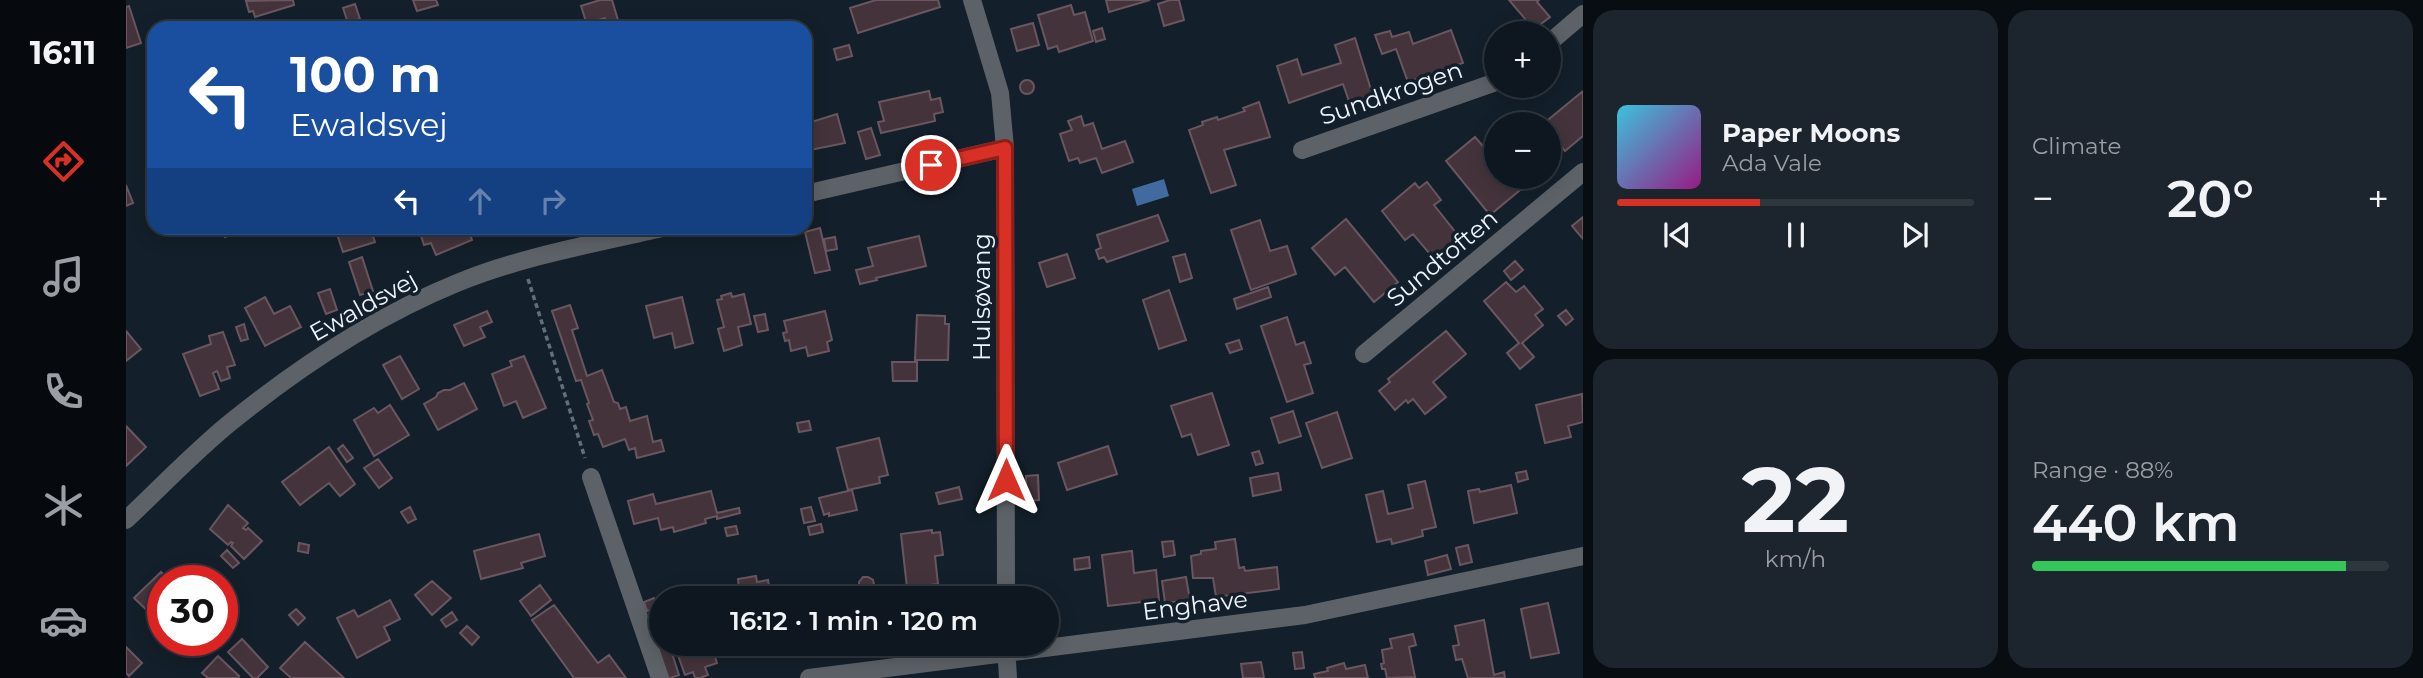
<!DOCTYPE html>
<html lang="en">
<head>
<meta charset="utf-8">
<style>
  body { margin:0; font-family:Montserrat,sans-serif; background:#1c242d; color:#f1f3f6; height:100vh; display:flex; flex-direction:column; font-size:26px; white-space:nowrap }
  * { box-sizing:border-box; margin:0 }
  p { font-size:23px; color:#9b9fa5 }
  .icon { flex:none; width:38px; height:38px; fill:none; stroke:currentColor; stroke-width:2; stroke-linecap:round; stroke-linejoin:round }
  .map { position:relative; flex:1; overflow:hidden }
  .details { display:flex; flex-direction:column; gap:10px; padding:10px; background:#080d12; width:840px }
  .details>* { flex:none }
  .top-card { position:absolute; left:21px; top:21px; width:665px; height:214px; border-radius:21px; box-shadow:0 4px 18px #0003,0 0 0 2px #2e363e; background:#1a4fa0; color:#fff; overflow:hidden }
  .buttons { position:absolute; left:1358px; top:21px; display:grid; gap:14px }
  .buttons a { display:grid; place-items:center; width:77px; height:77px; border-radius:50%; background:#0e1720; box-shadow:0 4px 18px #0003,0 0 0 2px #2e363e; font-size:35px }
  .speed { position:absolute; left:21px; top:565px; display:flex; gap:14px; font-size:35px; font-weight:700; text-align:center }
  .speed>* { display:grid; place-content:center; width:91px; height:91px; border-radius:50%; background:#0e1720; box-shadow:0 4px 18px #0003,0 0 0 2px #2e363e; line-height:1 }
  .speed .limit { border:10px solid #d22; background:#fff; color:#111 }
  .pin { position:absolute; display:grid; place-items:center; width:60px; height:60px; color:#fff; margin:-30px; border:4px solid #fff; border-radius:50%; box-shadow:0 2px 7px #0007 }
  .me { position:absolute; width:77px; margin:-38px; rotate:0deg; stroke-linejoin:round; filter:drop-shadow(0 0 5px #0008) }
  .turn { display:flex; align-items:center; gap:24px; height:147px; padding:0 28px; font-size:32px }
  .turn .icon { width:91px; height:91px; stroke-width:2.5 }
  .turn b { display:block; font-size:49px; line-height:60px }
  .lanes { display:flex; align-items:center; height:66px; padding:0 28px; background:#0003; justify-content:center; gap:35px; direction:ltr }
  .lanes .off { opacity:.35 }
  .big { font-size:52px; font-weight:600; line-height:1.1 }
  .details .tile { flex:1; display:flex; flex-direction:column; justify-content:center; gap:10px; min-width:0; padding:0 24px; border-radius:21px; background:#1c242d }
  .details .dial { align-items:center; gap:0 }
  .dial b { font-size:91px; line-height:1 }
  .song { display:flex; align-items:center; gap:21px }
  .cover { width:84px; height:84px; border-radius:10px; background:linear-gradient(135deg,hsl(190 70% 55%),hsl(310 70% 35%)) }
  .played { height:7px; border-radius:4px; background:linear-gradient(90deg,#d93025 40%,#2e363e 40%) }
  .keys { display:flex; justify-content:space-around; direction:ltr }
  .heat { display:flex; justify-content:space-between; align-items:center; font-size:38px; direction:ltr }
  .charge { height:10px; border-radius:5px; background:linear-gradient(90deg,#34c759 88%,#2e363e 0) }
  .details .tiles { flex:1; display:grid; gap:10px; grid-template-columns:repeat(2,1fr) }
  .trip { position:absolute; left:523px; top:586px; width:410px; height:70px; border-radius:35px; background:#0e1720; box-shadow:0 4px 18px #0003,0 0 0 2px #2e363e; font-weight:600; line-height:70px; text-align:center }
  main { display:flex; flex:1; min-height:0 }
  .tab-bar { display:flex; flex-direction:column; width:126px; justify-content:space-around; align-items:center; background:#06090d; color:#9b9fa5 }
  .tab-bar .icon { width:49px; height:49px }
  .tab-bar .on { color:#d93025 }
  .tab-bar b { font-size:32px; color:#f1f3f6 }
  .map>svg:first-child { display:block }
</style>
</head>
<body>
<main>
<nav class="tab-bar">
<b>16:11</b>
<svg class="icon on" aria-label="directions" viewBox="0 0 24 24"><path d="M12 3l9 9-9 9-9-9zM9 14v-3h6M13 9l2 2-2 2"/></svg>
<svg class="icon" aria-label="music" viewBox="0 0 24 24"><path d="M9 18V5l10-2v13"/><circle cx="6" cy="18" r="3"/><circle cx="16" cy="16" r="3"/></svg>
<svg class="icon" aria-label="phone" viewBox="0 0 24 24"><path d="M5 4h4l2 5-3 2q2 4 5 5l2-3 5 2v4C11 20 4 13 5 4z"/></svg>
<svg class="icon" aria-label="climate" viewBox="0 0 24 24"><path d="M12 3v18M4 7l16 10M4 17L20 7"/></svg>
<svg class="icon" aria-label="car" viewBox="0 0 24 24"><path d="M5 17H2v-5l4-1 3-4h7l3 4 3 1v5h-3M9 17h6M6 11h13"/><circle cx="7" cy="17" r="2"/><circle cx="17" cy="17" r="2"/></svg>
</nav>
<div class="map">
<svg width="1457" height="678" viewBox="0 0 1457 678">
  <rect width="100%" height="100%" fill="#131f2a"/>
  <path fill="#416ba0" d="M1038,179L1043,196L1011,206L1006,189Z"/>
  <path fill="#44333b" stroke="#69565f" stroke-width="2" d="M167,0L168,5L129,17L127,11L123,12L120,1Z
    M287,0H310L312,5L291,11Z
    M474,0H486L492,20L481,24L479,18L469,21L471,28H462L455,6Z
    M750,0H812L814,7L732,33L724,8Z
    M980,0H1024L983,12Z
    M1044,0H1053L1058,20L1038,26L1032,4Z
    M1383,0H1413L1411,2L1424,17L1415,24L1419,29L1411,33Z
    M229,4L234,19L222,23L217,8Z
    M945,5L948,15L959,12L967,41L933,52L931,46L922,49L912,15Z
    M3,6L15,43L0,48V7Z
    M907,23L913,45L891,51L885,29Z
    M976,28L979,39L970,42L967,31Z
    M1325,30L1337,63L1282,82L1270,49L1256,54L1249,35L1264,31L1266,37L1283,32L1287,44Z
    M1229,38L1247,96L1224,104L1217,84L1163,103L1151,66L1171,59L1176,75L1215,63L1209,45Z
    M723,45L726,56L711,60L708,49Z
    M894 87a7 7 0 1 1 14 0a7 7 0 1 1-14 0Z
    M803,91L805,100L814,98L817,112L808,114L809,121L755,133L752,122L758,121L753,102Z
    M1457,91V136L1439,151L1423,131V124H1417Z
    M1133,102L1144,137L1098,150L1110,185L1085,193L1063,130L1077,125L1076,122L1091,117L1092,120L1119,111L1117,108Z
    M711,114L719,143L679,151V124Z
    M955,116L958,126L967,123L976,149L999,141L1007,162L976,173L970,158L954,163L952,158L943,161L934,134L946,130L942,121Z
    M745,128L754,155L740,159L732,132Z
    M1349,137L1370,161V177H1402L1405,181L1364,215L1320,161Z
    M1423,141L1434,154L1423,164Z
    M1301,182L1315,200L1308,205L1335,239L1309,260L1287,234L1279,240L1256,211L1289,183L1293,188Z
    M0,185L7,203L0,206Z
    M1032,215L1042,241L981,262L978,257L973,259L970,250L975,248L971,235Z
    M1457,217V239L1446,226Z
    M1220,219L1272,282L1248,302L1219,267L1209,275L1186,248Z
    M1134,220L1144,251L1161,246L1170,274L1125,290L1105,230Z
    M96,228H121L122,229L99,237Z
    M209,228H244L249,242L217,252Z
    M297,228H342L346,240L310,255L305,243L298,245L294,233L298,231Z
    M694,228L704,270L689,273L679,232Z
    M793,236L800,266L750,278L751,280L734,284L730,270L747,266L742,248Z
    M709,237L711,249L700,251L698,239Z
    M941,254L949,278L921,287L913,263Z
    M1059,254L1066,278L1054,282L1047,257Z
    M236,257L247,291L234,295L223,262Z
    M1389,261L1397,270L1385,280L1378,271Z
    M1380,282L1390,292L1398,286L1417,309L1409,315L1417,325L1396,343L1408,357L1394,369L1381,353L1393,343L1358,301Z
    M1142,287L1145,297L1111,309L1108,299Z
    M204,289L211,310L200,314L192,293Z
    M1043,290L1060,340L1033,349L1017,300Z
    M605,293L606,297L618,294L625,324L612,327L616,345L598,351L592,329L598,327L591,300L596,299L595,296Z
    M139,297L148,314L164,306L175,327L139,346L119,308Z
    M556,297L567,343L549,348L546,333L528,338L520,306Z
    M444,305L452,328L446,330L461,376L476,370L488,402L492,403L494,409L500,407L504,421L521,416L527,442L535,440L538,451L511,458L509,448L503,450L499,439L477,447L472,434L468,435L463,421L467,420L461,404L463,403L455,380L450,381L426,311Z
    M1440,310L1447,319L1440,325L1432,316Z
    M361,311L366,322L354,327L359,337L338,346L328,325Z
    M699,311L706,340L701,342L703,351L682,356L680,347L665,351L663,340L659,341L657,333L661,332L658,321Z
    M639,314L642,330L632,332L628,316Z
    M791,315L819,316V324H823L822,360H789Z
    M1161,317L1170,345L1178,342L1185,363L1178,365L1187,393L1161,402L1135,326Z
    M118,324L122,339L115,341L110,327Z
    M0,331L15,349L0,361Z
    M1320,331L1340,354L1307,382L1320,397L1299,414L1287,399L1282,403L1280,400L1269,410L1253,391L1264,382L1262,379Z
    M97,332L109,365L101,367L104,378L95,381L91,371L87,373L93,389L74,396L57,354L85,344L83,336Z
    M1113,340L1116,349L1104,353L1100,344Z
    M274,356L293,389L276,399L257,365Z
    M398,356L420,408L397,418L390,401L378,406L366,374L386,366L384,361Z
    M766,362H791V381H767Z
    M338,383L351,409L312,430L298,404L310,397L312,393L318,390H324Z
    M1086,393L1103,445L1072,455L1065,434L1056,437L1045,406Z
    M1456,394L1457,422L1442,426L1445,437L1419,443L1410,405Z
    M264,405L283,435L248,456L228,420L248,408L252,413Z
    M1167,411L1175,436L1153,443L1145,418Z
    M1211,412L1226,458L1196,468L1180,423Z
    M683,421L685,430L673,432L671,423Z
    M0,426L20,447L0,466Z
    M753,438L762,475L753,477L754,483L722,490L711,448Z
    M217,445L227,458L221,462L212,449Z
    M982,446L991,474L941,490L932,463Z
    M203,447L229,484L214,496L203,483L174,505L156,482Z
    M1133,451L1137,463L1130,465L1126,453Z
    M252,459L266,478L253,488L238,468Z
    M1400,471L1402,479L1392,482L1390,473Z
    M1152,473L1155,490L1127,496L1124,478Z
    M912,475L913,500L900,501V476Z
    M1299,481L1310,527L1296,530L1297,536L1266,544L1265,539L1251,542L1240,495L1257,491L1262,514L1287,508L1282,485Z
    M1385,485L1391,513L1348,523L1342,491L1353,489L1354,492Z
    M833,487L836,499L813,504L810,493Z
    M726,490L731,510L703,516V513L698,515L693,498Z
    M585,491L591,513L613,508L614,513L591,519V516L579,519L580,523L548,532L547,527L535,530L532,518L508,524L502,501L527,494L530,504Z
    M102,505L122,523L117,528L120,530L122,528L136,541L118,559L105,546L107,543L105,542L102,545L84,529Z
    M284,507L290,519L282,523L275,512Z
    M685,507L689,521L678,523L675,509Z
    M695,524L697,532L684,535L682,527Z
    M610,526L612,534L601,536L599,528Z
    M806,530V533L814,532L817,555L809,556L812,584L781,588L775,534Z
    M413,534L419,556L395,563L397,568L355,579L348,551Z
    M1109,539L1113,568L1118,567L1119,571L1151,567L1153,589L1090,597L1087,578H1067L1065,556L1075,554V551L1090,549L1089,542Z
    M1047,541L1049,555L1038,557L1036,542Z
    M173,543L183,545L182,553L172,551Z
    M1342,545L1346,562L1334,565L1330,548Z
    M101,550L113,563L107,568L95,556Z
    M1006,551L1008,573L1030,570L1033,600L982,606L976,555Z
    M1321,555L1325,569L1302,575L1299,561Z
    M963,557L964,568L949,570L948,559Z
    M35,572L44,581H37V606L27,616L8,598Z
    M630,576L631,582L642,580L645,598H614L612,579Z
    M737,577H742L747,580L751,598H733V582Z
    M1060,577L1064,600L1039,603L1036,581Z
    M306,581L325,598L306,615L289,595Z
    M414,585L425,600L405,616L394,601Z
    M528,598L531,608L521,611L518,602Z
    M264,600L274,619L258,627L264,640L231,658L211,618L228,610L232,617Z
    M1422,603L1433,653L1405,658L1395,609Z
    M428,605L472,663L483,655L500,678H448L406,620Z
    M170,609L179,618L172,625L163,615Z
    M326,612L331,620L320,627L315,620Z
    M37,617V638L26,628Z
    M1358,620L1368,675L1378,672L1379,678H1342L1336,659L1330,660L1327,646L1333,645L1329,626Z
    M341,626L353,637L346,645L334,633Z
    M536,633V644H543L553,675L544,678H541L526,636Z
    M1287,634L1290,645L1283,647L1289,677L1261,678L1259,669H1256L1255,664L1258,663L1256,650L1266,648L1264,639Z
    M116,639L142,667L131,678H127L102,652Z
    M179,642L218,678H165L154,668Z
    M548,644H585L591,663L579,667L582,675L574,678H569L567,672L559,675Z
    M626,644H657L652,645V649L627,653Z
    M0,647L16,663L3,676L0,673Z
    M1176,652L1178,668L1169,669L1167,653Z
    M92,656L113,676L112,678H82L76,673Z
    M1135,662L1138,678H1117L1115,664Z
    M1218,663L1220,669L1239,665L1242,678H1189L1188,674L1202,671L1201,668Z"/>
  <g fill="none" stroke-linecap="round" stroke-linejoin="round">
    <path stroke="#646e78" stroke-width="3.5" stroke-dasharray="5 3.5" stroke-linecap="butt" d="M402,279L459,458"/>
    <path stroke="#5d6268" stroke-width="18" d="M846,0L874,93L879,148L880,598
      M1423,43L1457,14
      M1176,150L1370,82
      M679,194L879,148
      M1238,354L1457,172
      M465,477L534,678
      M0,520C35,487 68,452 105,422C173,367 250,316 331,283C397,256 467,244 536,228
      M880,644L882,678
      M683,678L1179,615L1457,556"/>
  </g>
  <g fill="none" stroke-linecap="round" stroke-linejoin="round">
    <g stroke="#8d1f18" stroke-width="18">
      <path id="route" d="M805,165L879,148L880,480"/>
    </g>
    <use href="#route" stroke="#d93025" stroke-width="12"/>
  </g>
  <g text-anchor="middle" dominant-baseline="central" stroke-width="7" stroke-linejoin="round" paint-order="stroke">
    <g font-size="24" fill="#eef6fe" stroke="#131f2a">
      <text transform="translate(1265 93) rotate(-19)">Sundkrogen</text>
      <text transform="translate(1316 258) rotate(-40)">Sundtoften</text>
      <text transform="translate(855 297) rotate(-90)">Hulsøvang</text>
      <text transform="translate(237 306) rotate(-29)">Ewaldsvej</text>
      <text transform="translate(1069 605) rotate(-7)">Enghave</text>
    </g>
  </g>
</svg>
<div class="buttons">
<a>+</a>
<a>−</a>
</div>
<div class="speed"><div class="limit">30</div></div>
<div class="pin" style="left:805px;top:165px;background:#d93025"><svg class="icon" aria-label="arrive" viewBox="0 0 24 24"><path d="M6 21V4h12l-3 4 3 4H6"/></svg></div>
<svg class="me" style="left:880px;top:480px" viewBox="-20 -20 40 40"><path d="M0-17L14 15 0 8-14 15z" fill="#d93025" stroke="#fff" stroke-width="4"/></svg>
<div class="trip">16:12 · 1 min · 120 m</div>
<div class="top-card">
<div class="turn"><svg class="icon" aria-label="left" viewBox="0 0 24 24"><path d="M17 20v-9H6M10 6l-5 5 5 5"/></svg><div><b>100 m</b>Ewaldsvej</div></div>
<div class="lanes"><svg class="icon" aria-label="left" viewBox="0 0 24 24"><path d="M17 20v-9H6M10 6l-5 5 5 5"/></svg><svg class="icon off" aria-label="ahead" viewBox="0 0 24 24"><path d="M12 20V5M6 11l6-6 6 6"/></svg><svg class="icon off" aria-label="right" viewBox="0 0 24 24"><path d="M7 20v-9h11M14 6l5 5-5 5"/></svg></div>
</div>
</div>
<section class="details">
<div class="tiles">
<div class="tile">
<div class="song"><i class="cover"></i><div><b>Paper Moons</b><p>Ada Vale</p></div></div>
<div class="played"></div>
<div class="keys"><svg class="icon" aria-label="previous" viewBox="0 0 24 24"><path d="M18 5L8 12l10 7zM5 5v14"/></svg><svg class="icon" aria-label="pause" viewBox="0 0 24 24"><path d="M8 5v14M16 5v14"/></svg><svg class="icon" aria-label="next" viewBox="0 0 24 24"><path d="M6 5l10 7-10 7zM19 5v14"/></svg></div>
</div>
<div class="tile"><p>Climate</p>
<div class="heat"><a>−</a><b class="big">20°</b><a>+</a></div>
</div>
<div class="tile dial"><b>22</b><p>km/h</p></div>
<div class="tile"><p>Range · 88%</p><b class="big">440 km</b><div class="charge"></div></div>
</div>
</section>
</main>
</body>
</html>
